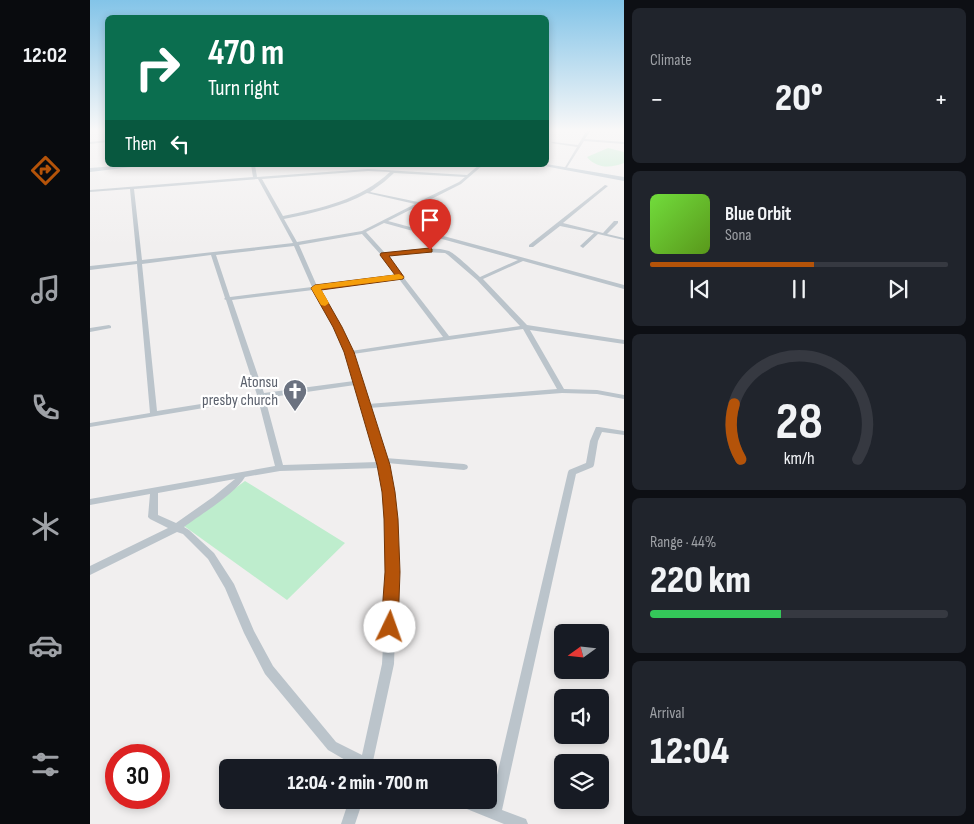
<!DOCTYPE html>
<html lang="en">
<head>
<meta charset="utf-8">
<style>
  body { margin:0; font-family:"Sofia Sans Condensed",sans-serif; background:#20242c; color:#f1f3f6; height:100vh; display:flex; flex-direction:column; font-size:19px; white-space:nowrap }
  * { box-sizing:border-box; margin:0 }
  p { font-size:16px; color:#9ea1a6 }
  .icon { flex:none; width:28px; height:28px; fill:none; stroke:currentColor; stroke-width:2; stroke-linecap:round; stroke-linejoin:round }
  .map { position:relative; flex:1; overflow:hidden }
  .panel { display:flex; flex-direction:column; gap:8px; padding:8px; background:#0d0f14; width:350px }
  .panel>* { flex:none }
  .guide { position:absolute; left:15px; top:15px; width:444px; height:152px; border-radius:8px; box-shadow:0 2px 8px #0003; background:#0b6e4f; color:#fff; overflow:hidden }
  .needle { width:32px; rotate:255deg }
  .fabs { position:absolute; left:464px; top:624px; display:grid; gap:10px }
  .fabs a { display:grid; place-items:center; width:55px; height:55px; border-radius:8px; background:#171b24; box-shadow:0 2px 8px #0003; font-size:25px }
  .speed { position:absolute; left:15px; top:744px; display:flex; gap:10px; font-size:25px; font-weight:700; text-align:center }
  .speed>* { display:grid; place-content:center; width:65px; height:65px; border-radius:50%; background:#171b24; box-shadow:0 2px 8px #0003; line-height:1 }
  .speed .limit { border:8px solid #d22; background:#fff; color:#111 }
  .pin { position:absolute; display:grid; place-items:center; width:42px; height:42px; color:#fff; margin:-51px -21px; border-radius:50% 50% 50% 0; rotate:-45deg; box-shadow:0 0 5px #0007 }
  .pin .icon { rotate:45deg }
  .me { position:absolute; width:55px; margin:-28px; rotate:3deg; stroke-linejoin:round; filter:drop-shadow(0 0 4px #0008) }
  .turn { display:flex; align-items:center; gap:18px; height:105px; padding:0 20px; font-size:22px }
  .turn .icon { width:65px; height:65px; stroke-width:2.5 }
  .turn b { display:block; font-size:35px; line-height:42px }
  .then { display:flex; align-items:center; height:48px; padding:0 20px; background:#0003; gap:10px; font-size:19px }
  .big { font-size:38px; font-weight:800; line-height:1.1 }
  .panel .card { flex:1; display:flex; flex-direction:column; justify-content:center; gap:8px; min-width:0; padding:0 18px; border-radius:8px; background:#20242c }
  .panel .dial { align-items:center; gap:0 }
  .dial svg { height:130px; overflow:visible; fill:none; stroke:#363941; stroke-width:7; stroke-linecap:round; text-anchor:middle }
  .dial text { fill:#f1f3f6; stroke:none }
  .song { display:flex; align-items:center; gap:15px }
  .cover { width:60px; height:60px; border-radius:8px; background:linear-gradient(135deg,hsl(100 70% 55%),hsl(90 70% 35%)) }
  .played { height:5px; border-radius:2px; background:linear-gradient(90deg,#b45309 55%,#363941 55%) }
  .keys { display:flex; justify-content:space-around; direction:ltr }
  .heat { display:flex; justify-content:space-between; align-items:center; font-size:28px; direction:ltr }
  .charge { height:8px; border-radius:4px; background:linear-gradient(90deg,#34c759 44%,#363941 0) }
  .trip { position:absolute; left:129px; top:759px; width:278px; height:50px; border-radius:8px; background:#171b24; box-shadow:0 2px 8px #0003; font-weight:800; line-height:50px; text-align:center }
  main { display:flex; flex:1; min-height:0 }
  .tab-bar { display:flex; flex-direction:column; width:90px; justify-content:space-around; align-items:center; background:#090b0e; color:#9ea1a6 }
  .tab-bar .icon { width:35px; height:35px }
  .tab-bar .selected { color:#b45309 }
  .tab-bar b { font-size:22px; color:#f1f3f6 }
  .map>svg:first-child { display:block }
</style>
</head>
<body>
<main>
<nav class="tab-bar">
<b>12:02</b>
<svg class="icon selected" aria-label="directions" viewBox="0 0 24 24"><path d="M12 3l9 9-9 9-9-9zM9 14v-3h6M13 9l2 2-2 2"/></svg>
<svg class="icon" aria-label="music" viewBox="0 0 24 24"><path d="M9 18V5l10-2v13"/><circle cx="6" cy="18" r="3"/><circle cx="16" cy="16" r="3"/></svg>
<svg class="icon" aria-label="phone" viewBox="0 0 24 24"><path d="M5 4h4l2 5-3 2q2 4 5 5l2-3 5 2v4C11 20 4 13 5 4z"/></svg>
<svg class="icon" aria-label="climate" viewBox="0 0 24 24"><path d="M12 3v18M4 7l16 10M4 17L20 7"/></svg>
<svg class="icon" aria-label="car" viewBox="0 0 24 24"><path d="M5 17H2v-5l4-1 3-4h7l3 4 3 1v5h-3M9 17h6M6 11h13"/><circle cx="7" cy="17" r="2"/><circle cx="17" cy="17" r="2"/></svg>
<svg class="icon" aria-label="filters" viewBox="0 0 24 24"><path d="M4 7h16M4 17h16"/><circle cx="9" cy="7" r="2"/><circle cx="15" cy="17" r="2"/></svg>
</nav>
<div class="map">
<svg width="534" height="824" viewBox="0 0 534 824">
  <rect width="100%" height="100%" fill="#f1efef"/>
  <path fill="#beedcd" d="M518,148L534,152V163C521,168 507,169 497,157Z
    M155,481L255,543L197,600L94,526Z"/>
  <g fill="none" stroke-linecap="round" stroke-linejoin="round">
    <path fill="#bbc4cb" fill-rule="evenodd" d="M497,130H501L495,139L534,142V144L494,141L476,169H474L487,147L461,143L463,142L488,145Z
      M18,140V142L0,144V142Z
      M161,165H165L167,177L278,169L377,175L389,165H393L371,184L298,221L534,285V289L433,261L393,279L437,325L534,340V344L440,330L474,389L507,390L534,395V399L507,394L472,393L279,408L295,458L374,464L377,465L378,467L377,469L374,470L297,463L303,492L307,572L304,664L283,761L290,763L291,768H269L238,750L175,674L154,633L135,588L118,559L93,534L87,532L0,575V566L78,528L60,519L58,517L60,494L0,505V499L185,466L168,399L0,427V423L60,413L47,264L0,270V266L47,261L40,189L0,192V190L163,177ZM278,171L300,172C270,200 232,208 193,216L172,179ZM304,173L375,177L369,182L328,202L280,192L294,182ZM168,179L203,243L52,260L44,189ZM277,193L325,204L272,231L207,242L194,219C223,213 251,207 277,193ZM294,223L428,260L390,277C382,270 367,255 359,251C343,245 312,251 295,253L276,232ZM272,234L292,256L307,276L227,286L209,245ZM204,246L222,287L140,297L126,255ZM332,252L355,253L358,255L387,280L430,326L359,336L297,256ZM121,255L135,298L134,299L136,300L167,395L67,411L52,264ZM309,279L353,337L261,351L250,327L228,289ZM223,290L244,327L256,353L264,381L174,393L142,300ZM433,329L467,389L278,404L263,354ZM265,385L288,462L193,465L175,398ZM289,468L295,492L297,572L292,664L272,755L246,742L183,666L164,631L144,584L124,553L99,530L94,527C110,515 146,493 155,477L190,471ZM145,479L123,497L86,523L68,515V493Z
      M515,185L518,186L473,223L513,233L524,221H528V223L517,234L534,238V240L508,234L493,248L490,246L491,245L504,233L470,226L443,247H439V245Z
      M19,325L21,326V328L0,332V328Z
      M506,427H509L534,431V435L512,432L508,441L504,465L503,467L486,474L412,810L436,819L438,824H414L367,805L365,800H388L400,805L478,472L479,470L496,463L500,441Z
      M259,800H273L265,824H251Z"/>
    <path fill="#bbc7d0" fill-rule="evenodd" d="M456,164L534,177V181L454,166Z
      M38,165H58L0,172V168Z"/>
  </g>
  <linearGradient id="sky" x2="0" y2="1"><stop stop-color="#83c4e8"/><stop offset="0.53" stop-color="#f9f8f8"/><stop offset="1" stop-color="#f9f8f8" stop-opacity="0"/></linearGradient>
  <rect width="534" height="246" fill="url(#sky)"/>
  <path fill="#b45309" stroke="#753606" d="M340,248L342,249V252L299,256L314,277L313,279L231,290L252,327L264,352L300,465L305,492L308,519L310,572L308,627L305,632L300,634L294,632L291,627L295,572L294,519L292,492L287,465L254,352L243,327L221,288L225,285L305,275L290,255L291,253Z"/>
  <path fill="#f59e0b" d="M309,274L314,277L312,279L231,289L239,303L235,306L231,305L221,288L225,285Z"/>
  <defs>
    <g id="church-pin" transform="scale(1.25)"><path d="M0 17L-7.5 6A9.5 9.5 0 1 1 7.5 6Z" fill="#6b7280" stroke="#fff"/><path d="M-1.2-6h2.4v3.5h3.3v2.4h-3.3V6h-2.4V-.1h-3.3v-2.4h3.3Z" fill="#fff"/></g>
  </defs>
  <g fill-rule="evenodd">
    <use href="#church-pin" x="205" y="391"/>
  </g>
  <g text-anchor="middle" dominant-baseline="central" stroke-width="4.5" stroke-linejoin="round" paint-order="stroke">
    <g font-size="16" fill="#5b616d" stroke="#fff" text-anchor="end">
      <text x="188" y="382">Atonsu<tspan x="188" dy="18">presby church</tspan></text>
    </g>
  </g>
</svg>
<div class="fabs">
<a><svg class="needle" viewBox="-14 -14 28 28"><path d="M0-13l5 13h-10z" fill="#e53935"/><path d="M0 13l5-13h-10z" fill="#9ea1a6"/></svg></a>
<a><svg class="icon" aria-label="sound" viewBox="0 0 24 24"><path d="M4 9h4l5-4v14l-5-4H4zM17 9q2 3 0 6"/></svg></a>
<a><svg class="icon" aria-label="layers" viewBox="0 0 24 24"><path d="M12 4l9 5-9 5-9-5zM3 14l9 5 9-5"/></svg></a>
</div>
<div class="speed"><div class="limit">30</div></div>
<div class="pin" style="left:340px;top:250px;background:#d93025"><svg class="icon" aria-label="arrive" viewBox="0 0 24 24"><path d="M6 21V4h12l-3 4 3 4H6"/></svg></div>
<svg class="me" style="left:300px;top:627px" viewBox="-20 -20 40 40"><circle r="19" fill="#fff"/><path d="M0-13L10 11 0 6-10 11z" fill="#b45309"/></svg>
<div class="trip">12:04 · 2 min · 700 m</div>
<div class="guide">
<div class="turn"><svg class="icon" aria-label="right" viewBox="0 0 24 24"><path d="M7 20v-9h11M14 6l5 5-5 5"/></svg><div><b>470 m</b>Turn right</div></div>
<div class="then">Then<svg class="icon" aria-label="left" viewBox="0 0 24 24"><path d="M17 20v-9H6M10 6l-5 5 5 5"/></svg></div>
</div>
</div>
<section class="panel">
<div class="card"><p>Climate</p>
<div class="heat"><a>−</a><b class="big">20°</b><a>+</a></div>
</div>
<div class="card">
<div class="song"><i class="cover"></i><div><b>Blue Orbit</b><p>Sona</p></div></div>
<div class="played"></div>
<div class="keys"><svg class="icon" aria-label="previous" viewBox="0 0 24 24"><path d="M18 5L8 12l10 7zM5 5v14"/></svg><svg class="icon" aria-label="pause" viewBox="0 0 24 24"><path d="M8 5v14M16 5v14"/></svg><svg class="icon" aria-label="next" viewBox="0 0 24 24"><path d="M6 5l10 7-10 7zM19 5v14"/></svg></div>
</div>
<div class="card dial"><svg viewBox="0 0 100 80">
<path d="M14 69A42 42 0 1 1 86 69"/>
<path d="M14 69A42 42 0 0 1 10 35" stroke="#b45309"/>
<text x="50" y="56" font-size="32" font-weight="700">28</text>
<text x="50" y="72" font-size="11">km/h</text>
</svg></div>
<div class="card"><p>Range · 44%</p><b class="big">220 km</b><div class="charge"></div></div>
<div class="card"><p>Arrival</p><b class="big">12:04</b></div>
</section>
</main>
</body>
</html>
